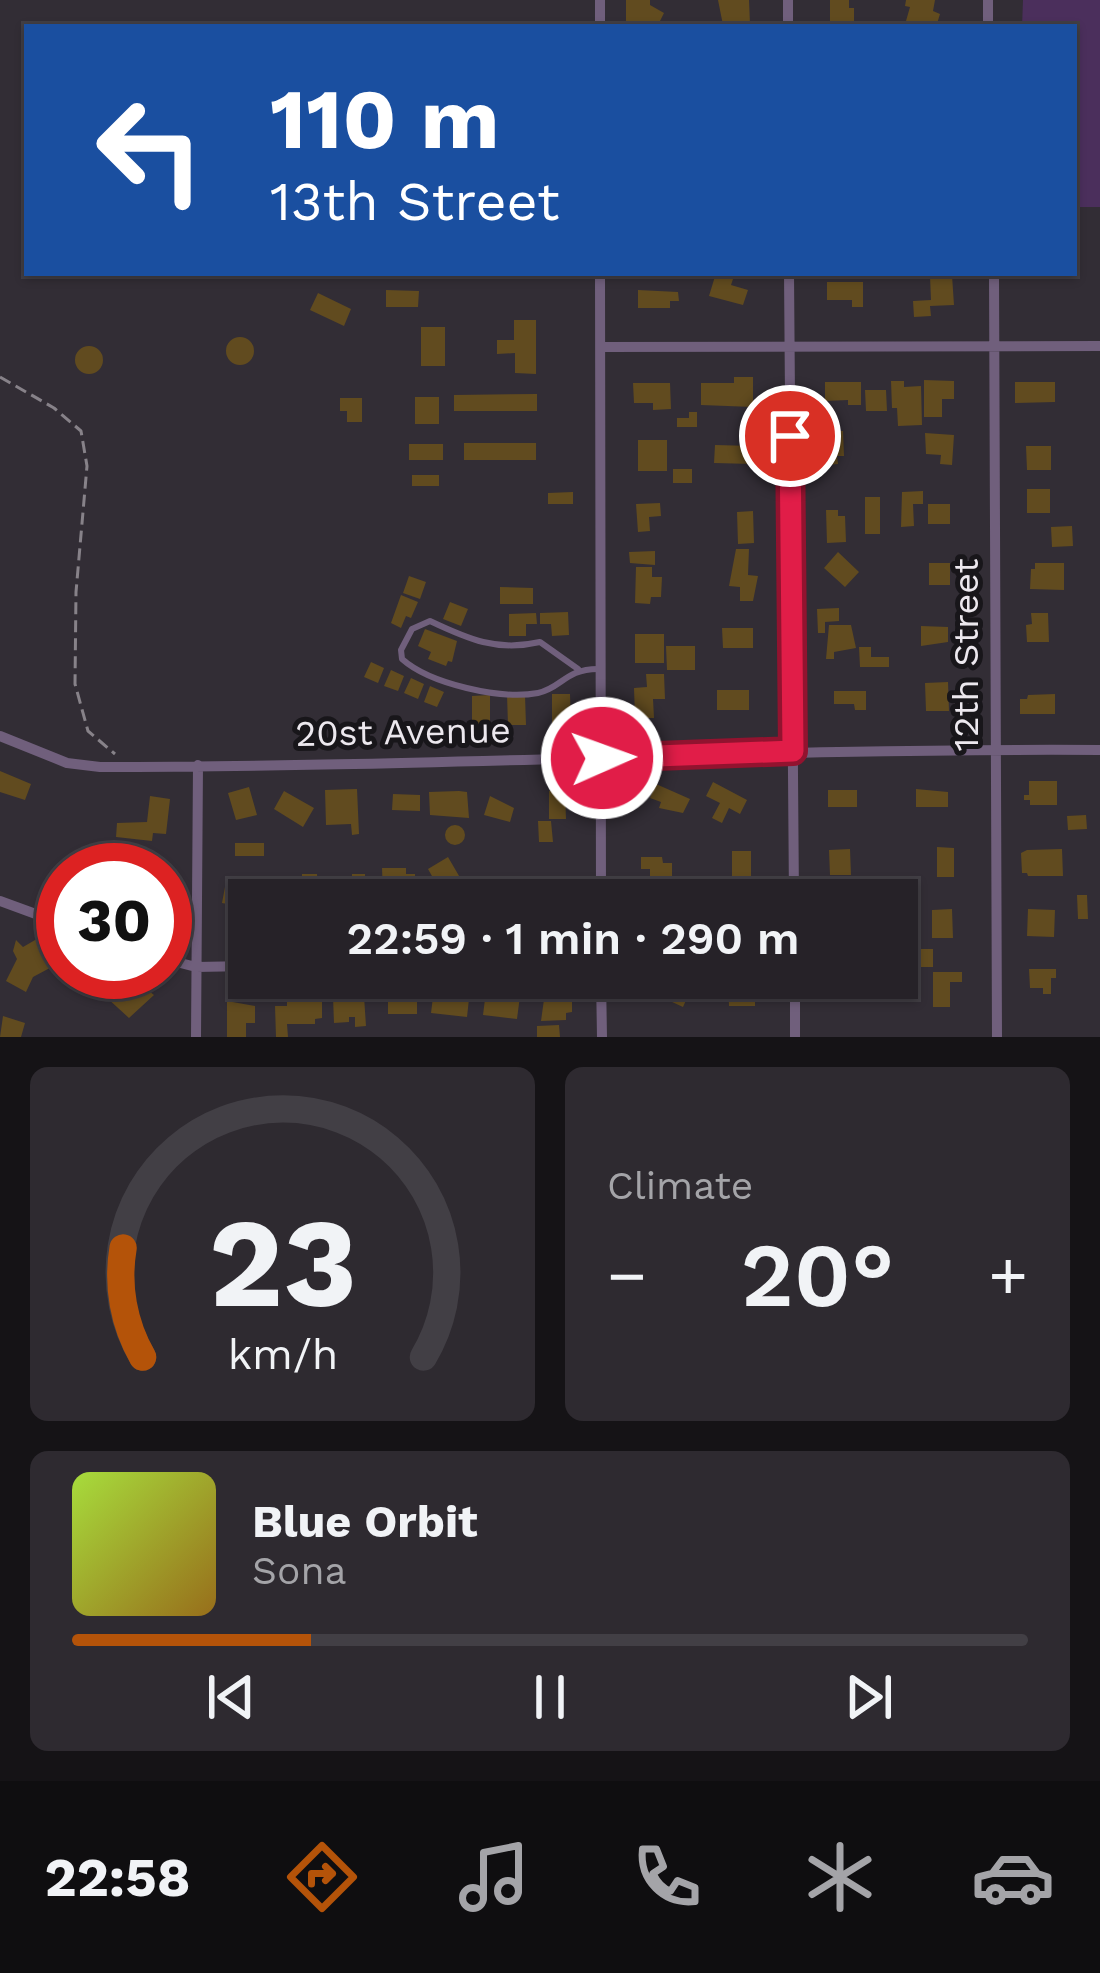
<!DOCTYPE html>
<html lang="en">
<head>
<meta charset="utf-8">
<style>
  body { margin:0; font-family:"Work Sans",sans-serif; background:#2e2a30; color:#f1f3f6; height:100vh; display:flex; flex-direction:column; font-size:45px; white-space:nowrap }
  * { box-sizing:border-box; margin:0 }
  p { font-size:39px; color:#a4a4a8 }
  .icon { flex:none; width:66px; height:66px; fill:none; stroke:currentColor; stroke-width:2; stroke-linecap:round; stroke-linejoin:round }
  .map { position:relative; height:1037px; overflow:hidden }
  .panel { display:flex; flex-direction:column; gap:30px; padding:30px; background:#151316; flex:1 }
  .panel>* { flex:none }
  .guide { position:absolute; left:24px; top:24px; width:1053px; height:252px; border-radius:0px; box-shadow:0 3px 9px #0004,0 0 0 3px #423f45; background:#1a4fa0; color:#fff; overflow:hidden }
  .speed { position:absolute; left:36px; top:843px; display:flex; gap:24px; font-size:60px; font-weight:700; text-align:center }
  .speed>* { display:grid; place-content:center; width:156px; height:156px; border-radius:50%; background:#262228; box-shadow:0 3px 9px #0004,0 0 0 3px #423f45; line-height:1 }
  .speed .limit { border:18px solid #d22; background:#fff; color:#111 }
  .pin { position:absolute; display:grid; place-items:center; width:102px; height:102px; color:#fff; margin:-51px; border:6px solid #fff; border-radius:50%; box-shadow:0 3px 12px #0007 }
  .me { position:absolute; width:132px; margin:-66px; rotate:88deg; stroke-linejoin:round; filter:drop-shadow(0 0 9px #0008) }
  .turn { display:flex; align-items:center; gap:42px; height:252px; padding:0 48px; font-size:54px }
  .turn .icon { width:156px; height:156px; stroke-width:2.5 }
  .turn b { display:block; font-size:84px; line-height:102px }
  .big { font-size:90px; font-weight:600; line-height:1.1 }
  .panel .tile { flex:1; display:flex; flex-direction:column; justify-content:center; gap:18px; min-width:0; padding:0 42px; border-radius:18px; background:#2e2a30 }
  .panel .dial { align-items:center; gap:0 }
  .dial svg { height:312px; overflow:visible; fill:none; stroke:#423f45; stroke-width:7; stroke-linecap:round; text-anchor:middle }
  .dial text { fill:#f1f3f6; stroke:none }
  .song { display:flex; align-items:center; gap:36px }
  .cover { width:144px; height:144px; border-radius:18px; background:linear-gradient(135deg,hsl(80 70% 55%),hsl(40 70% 35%)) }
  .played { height:12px; border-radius:6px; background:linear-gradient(90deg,#b45309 25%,#423f45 25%) }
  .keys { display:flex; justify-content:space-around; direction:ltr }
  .heat { display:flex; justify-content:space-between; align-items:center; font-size:66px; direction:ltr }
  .panel .tiles { flex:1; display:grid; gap:30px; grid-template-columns:1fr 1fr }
  .tile:last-child { grid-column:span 2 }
  .trip { position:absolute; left:228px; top:879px; width:690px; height:120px; border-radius:0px; background:#262228; box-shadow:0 3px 9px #0004,0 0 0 3px #423f45; font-weight:600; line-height:120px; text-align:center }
  .dock { display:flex; height:192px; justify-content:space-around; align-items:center; background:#0f0e10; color:#a4a4a8 }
  .dock .icon { width:84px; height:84px }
  .dock .active { color:#b45309 }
  .dock b { font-size:54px; color:#f1f3f6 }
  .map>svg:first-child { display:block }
</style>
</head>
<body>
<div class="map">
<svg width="1100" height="1037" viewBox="0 0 1100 1037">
  <rect width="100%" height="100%" fill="#322d35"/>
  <path fill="#4b2f5c" d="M1023,0H1100V207H1074V27H1022Z"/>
  <path fill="#614b1f" d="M626,0H650V5L664,13L657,27H626Z
    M718,0H749L750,24L723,25Z
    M830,0H849V8H854V27H830Z
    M906,0H935L933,11L940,14L936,27L906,21L910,7L905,6Z
    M716,273H735L731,285L748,290L743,305L709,296Z
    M952,275L954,305L930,306L931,316L914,317L913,301L931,300L930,276Z
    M827,282H863V307H852V300H827Z
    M386,290L419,291L418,307H386Z
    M638,290L678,292L679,301H670V308H638Z
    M318,293L351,309L344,326L310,310Z
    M514,320H536V374L515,373V353L497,354V340H514Z
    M421,327H445V366H421Z
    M226 351a14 14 0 1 1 28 0a14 14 0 1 1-28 0Z
    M75 360a14 14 0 1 1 28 0a14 14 0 1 1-28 0Z
    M734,377H753V407L701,405V383H734Z
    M924,380L954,381V399H942V417H924Z
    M891,381H904V387L921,386L922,425L898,426L897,408H892Z
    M825,382H861V405H848V400L825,401Z
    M1015,382H1055V402L1015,403Z
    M633,383H670L671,409L653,410V403H634Z
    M865,390H886L887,411H866Z
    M537,394V411H454V395Z
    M415,397H439V424H415Z
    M340,398H362V422H347V411H340Z
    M689,412H697V427H677V418H689Z
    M826,431H843L844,456H837L838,464L827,465Z
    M925,433L954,435L952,465L940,464L941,455L926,454Z
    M638,440H667V471H638Z
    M464,443H536V460H464Z
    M409,444H443V460H409Z
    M715,445L753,446V464L714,463Z
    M1026,446H1051V470H1027Z
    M673,469H692V483H673Z
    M412,475H439V486H412Z
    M1027,489H1050V513H1027Z
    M923,491V504H913L914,526L901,527L902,492Z
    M573,492V504H548V493Z
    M865,497H880V534H865Z
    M660,503L661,516L649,517L650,531L638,532L636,504Z
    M928,504H950V524H928Z
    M826,510H838V516H845L846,542L827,543Z
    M753,511L754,543L738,544L737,512Z
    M1072,526L1073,546L1052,547L1051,527Z
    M736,549H749L748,575L758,576L753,601H740V587L729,586Z
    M655,551V565L630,563L629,552Z
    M838,552L859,572L845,587L824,568Z
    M929,563H950V585H929Z
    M1035,563H1064V590L1030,589L1031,569H1035Z
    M636,567H652V577H662L661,597H651L650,604L635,603Z
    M409,576L426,582L420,599L403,593Z
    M500,587L533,588V604H500Z
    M401,595L418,602L411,618L406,616L401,628L391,623Z
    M450,602L468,609L461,626L443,619Z
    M839,608V621L825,622V633H818L817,609Z
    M568,612L569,635L552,636L551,624H540V613Z
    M536,613L537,624H526V636H509V614Z
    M1031,613H1048L1049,642H1027L1026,625L1032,624Z
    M829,625H851L856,648L834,652V659H826Z
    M921,626L948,627V642L921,646Z
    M722,628H753V648H723Z
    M425,629L457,641L452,662L448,661L446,666L428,659L431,652L418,646Z
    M635,634H664V663H635Z
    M666,646H695V670H667Z
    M859,647H871V657H889V667H860Z
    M371,662L384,668L378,683L364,677Z
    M391,670L404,676L398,691L384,686Z
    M646,674H664L665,699H653L654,718H635L634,688L647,687Z
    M411,678L424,684L418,699L404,693Z
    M948,682L949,711H926L925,683Z
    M430,686L444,692L437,707L424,702Z
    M717,690H749V710H717Z
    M834,691H866V710H855L854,704H834Z
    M552,694H570L571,724H552Z
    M1055,694V714H1020V699H1027L1028,695Z
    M490,695V726H472V696Z
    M507,695H525L526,725H508Z
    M0,771L31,784L25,800L0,792Z
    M1029,781H1057V805H1030V800H1024V795H1029Z
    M713,782L747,800L740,814L729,808L722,823L712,818L720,803L706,796Z
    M656,784L690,799L683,813L659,808L661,802L650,798Z
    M249,787L257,815L236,820L228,793Z
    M357,789L359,834L352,835L351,824L326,825L325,790Z
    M916,789L948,792V807H916Z
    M828,790H857V807H828Z
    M284,791L314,808L303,827L274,809Z
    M459,791L467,792L469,818L430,815L429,792Z
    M549,791H565L566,819H549Z
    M393,794L420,795V811L392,810Z
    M150,796L170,799L166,834L153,833L152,841L116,837L117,823L147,822Z
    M490,796L514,808L510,822L484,815Z
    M1086,815L1087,829L1068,830L1067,816Z
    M538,821H551L553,842H539Z
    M445 835a10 10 0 1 1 20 0a10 10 0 1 1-20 0Z
    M235,843H264V856H235Z
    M937,847L954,848V877H937Z
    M850,849L851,875H830L829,850Z
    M1062,849L1063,876H1028L1027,873H1022L1021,853L1027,850Z
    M732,851H751V881H732Z
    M448,857L469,893L458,900H439L432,888L437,885L428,869Z
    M641,857H662L663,863H672V878H650V869H641Z
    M382,868H406V874H415V893L383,894Z
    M302,874H317L318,890L293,894V882H302Z
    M352,874H365V900H346V882H352Z
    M548,880V896H534L533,881Z
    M501,884V892H530V900H486L490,885Z
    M225,887L260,893L258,900H249V908L222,903Z
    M1077,895H1087L1088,919H1078Z
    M952,909L953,938H932V910Z
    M1028,909L1055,910L1054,937L1027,936Z
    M42,936L61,962L33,977L26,992L6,981L17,959L13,951L16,940L23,947Z
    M912,949H933V967H912Z
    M1029,969H1056V978H1051V994H1043V988H1030Z
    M933,972H962V982H950V1007H933Z
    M123,978L140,993L145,988L154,995L129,1018L106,997Z
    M648,978H696L683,1007L659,996L656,1001L641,993Z
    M728,978H755V1006H729Z
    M843,978H856L857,993L834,991L833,980Z
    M398,988H417V1014H388V993H398Z
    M434,989L469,999L467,1017L431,1013Z
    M287,991H304L305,998L322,997V1018L315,1019V1024H287L288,1037H276L275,1006H287Z
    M486,991L520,996L517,1019L483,1015Z
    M561,991V998H572V1012L566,1013V1020L541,1021L545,992Z
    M364,996L366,1026L355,1027V1017H349V1022L334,1023L333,997Z
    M227,1001L255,1006V1023H246V1037H227Z
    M3,1016L25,1023L21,1037H0Z
    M559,1025L560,1037H537V1026Z"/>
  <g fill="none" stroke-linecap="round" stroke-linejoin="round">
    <path stroke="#878289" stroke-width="3" stroke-dasharray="12 6" stroke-linecap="butt" d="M0,377L54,408L81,431L87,466L76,592L75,684L88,731L115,754"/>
    <path stroke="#705f7c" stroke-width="6" d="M578,669L540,642C497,652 468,639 430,621L412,629L401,650L402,659C430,684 501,700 538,693C562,688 565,669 598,669"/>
    <path stroke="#705f7c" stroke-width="10" d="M600,0V27
      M788,0V27
      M988,0V27
      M600,273L601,900
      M789,273L794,900
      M994,273L997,1037
      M601,347L1100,346
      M0,736L67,763L100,767C434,767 767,748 1100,750
      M0,901L63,924
      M165,959L196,967L249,966
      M601,978L602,1037
      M795,978V1037
      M196,1037L198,765"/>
  </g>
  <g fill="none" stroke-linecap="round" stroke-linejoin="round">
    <g stroke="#92132f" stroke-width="30">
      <path id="route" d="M602,758L793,751L790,436"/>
    </g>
    <use href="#route" stroke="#e11d48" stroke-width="21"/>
  </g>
  <g text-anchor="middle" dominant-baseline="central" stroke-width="10" stroke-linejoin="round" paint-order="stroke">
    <g font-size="36" fill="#ece8ee" stroke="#18161a">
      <text transform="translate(966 655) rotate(-90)">12th Street</text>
      <text transform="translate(403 732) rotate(-1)">20st Avenue</text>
    </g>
  </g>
</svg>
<div class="speed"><div class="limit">30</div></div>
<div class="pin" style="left:790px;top:436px;background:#d93025"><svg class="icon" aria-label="arrive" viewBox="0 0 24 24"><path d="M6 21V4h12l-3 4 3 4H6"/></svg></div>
<svg class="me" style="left:602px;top:758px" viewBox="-20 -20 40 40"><circle r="17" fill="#e11d48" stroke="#fff" stroke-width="3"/><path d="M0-11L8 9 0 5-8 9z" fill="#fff"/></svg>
<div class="trip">22:59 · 1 min · 290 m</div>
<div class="guide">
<div class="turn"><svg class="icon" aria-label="left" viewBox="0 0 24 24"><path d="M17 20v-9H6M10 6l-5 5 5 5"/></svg><div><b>110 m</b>13th Street</div></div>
</div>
</div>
<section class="panel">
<div class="tiles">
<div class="tile dial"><svg viewBox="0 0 100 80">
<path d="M14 69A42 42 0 1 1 86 69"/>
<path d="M14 69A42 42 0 0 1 9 41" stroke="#b45309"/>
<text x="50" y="56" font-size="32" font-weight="700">23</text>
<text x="50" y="72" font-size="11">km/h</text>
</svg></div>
<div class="tile"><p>Climate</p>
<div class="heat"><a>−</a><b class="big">20°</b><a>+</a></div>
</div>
<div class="tile">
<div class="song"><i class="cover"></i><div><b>Blue Orbit</b><p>Sona</p></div></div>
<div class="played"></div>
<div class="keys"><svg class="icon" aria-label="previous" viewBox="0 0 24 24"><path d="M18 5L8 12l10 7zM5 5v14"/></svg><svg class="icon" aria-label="pause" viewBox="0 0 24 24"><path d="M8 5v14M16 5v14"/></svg><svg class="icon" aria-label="next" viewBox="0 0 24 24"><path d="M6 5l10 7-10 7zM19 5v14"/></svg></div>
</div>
</div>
</section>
<nav class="dock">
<b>22:58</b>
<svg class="icon active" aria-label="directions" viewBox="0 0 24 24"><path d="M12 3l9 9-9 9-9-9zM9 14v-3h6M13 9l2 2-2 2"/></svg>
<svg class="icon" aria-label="music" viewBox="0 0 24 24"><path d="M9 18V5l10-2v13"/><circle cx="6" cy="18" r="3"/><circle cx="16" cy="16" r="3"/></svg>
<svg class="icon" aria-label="phone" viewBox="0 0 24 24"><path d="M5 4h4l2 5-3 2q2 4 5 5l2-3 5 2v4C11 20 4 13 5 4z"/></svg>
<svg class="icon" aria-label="climate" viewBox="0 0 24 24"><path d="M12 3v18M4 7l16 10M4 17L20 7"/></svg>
<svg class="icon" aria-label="car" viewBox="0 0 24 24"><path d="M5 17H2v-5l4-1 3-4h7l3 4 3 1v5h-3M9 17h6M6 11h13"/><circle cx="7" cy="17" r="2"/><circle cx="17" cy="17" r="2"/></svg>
</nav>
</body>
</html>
